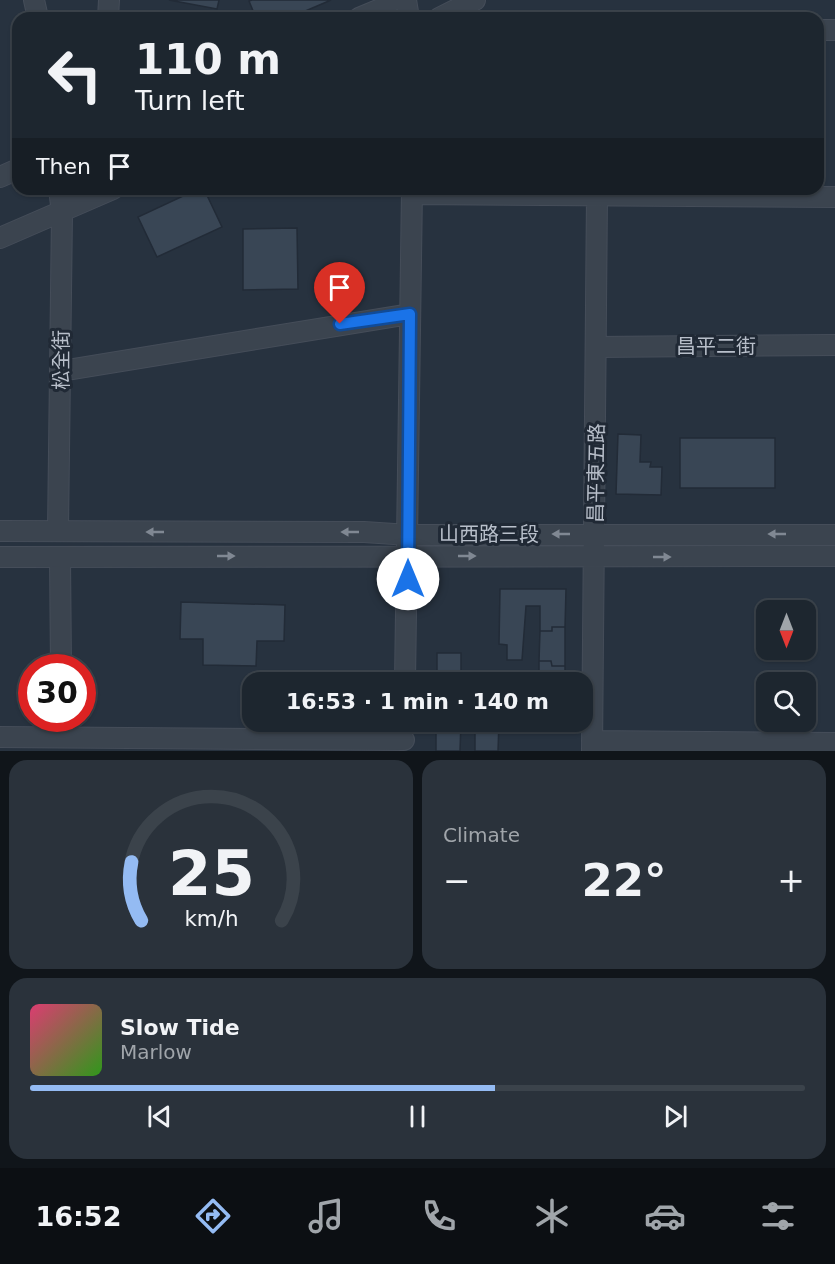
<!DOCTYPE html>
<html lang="en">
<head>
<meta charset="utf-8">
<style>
  body { margin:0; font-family:"DejaVu Sans","Noto Sans TC",sans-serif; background:#2a323b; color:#f1f3f6; height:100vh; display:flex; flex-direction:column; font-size:22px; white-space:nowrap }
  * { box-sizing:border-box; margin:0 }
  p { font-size:20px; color:#a0a5aa }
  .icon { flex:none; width:33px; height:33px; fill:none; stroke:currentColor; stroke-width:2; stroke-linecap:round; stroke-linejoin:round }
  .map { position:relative; height:751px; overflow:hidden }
  .side { display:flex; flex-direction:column; gap:9px; padding:9px; background:#10151a; flex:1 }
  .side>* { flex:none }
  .banner { position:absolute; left:12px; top:12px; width:812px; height:183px; border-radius:18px; box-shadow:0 2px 4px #0004,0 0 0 2px #3b434b; background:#1d262f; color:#f1f3f6; overflow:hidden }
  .needle { width:39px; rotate:180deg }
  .tools { position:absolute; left:756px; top:600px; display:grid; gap:12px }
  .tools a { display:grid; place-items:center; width:60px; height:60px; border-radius:12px; background:#1d262f; box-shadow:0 2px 4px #0004,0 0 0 2px #3b434b; font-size:30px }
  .speed { position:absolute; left:18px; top:654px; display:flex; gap:12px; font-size:30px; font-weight:700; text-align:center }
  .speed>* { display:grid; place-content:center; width:78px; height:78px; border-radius:50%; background:#1d262f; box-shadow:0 2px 4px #0004,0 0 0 2px #3b434b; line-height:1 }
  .speed .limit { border:9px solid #d22; background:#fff; color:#111 }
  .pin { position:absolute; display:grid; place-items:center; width:51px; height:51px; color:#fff; margin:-62px -26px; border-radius:50% 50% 50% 0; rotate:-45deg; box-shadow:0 0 6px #0007 }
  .pin .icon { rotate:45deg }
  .me { position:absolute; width:66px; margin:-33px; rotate:0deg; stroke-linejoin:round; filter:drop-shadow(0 0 4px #0008) }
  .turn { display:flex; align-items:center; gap:21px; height:126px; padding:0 24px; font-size:27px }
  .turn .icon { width:78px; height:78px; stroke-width:2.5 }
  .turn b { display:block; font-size:42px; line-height:51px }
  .then { display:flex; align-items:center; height:57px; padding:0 24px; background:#0003; gap:12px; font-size:22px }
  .big { font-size:45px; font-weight:700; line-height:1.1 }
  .side .card { flex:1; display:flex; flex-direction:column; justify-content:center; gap:9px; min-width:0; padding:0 21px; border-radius:18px; background:#2a323b }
  .side .dial { align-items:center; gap:0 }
  .dial svg { height:156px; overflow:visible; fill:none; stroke:#3b434b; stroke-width:7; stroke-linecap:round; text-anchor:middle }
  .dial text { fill:#f1f3f6; stroke:none }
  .song { display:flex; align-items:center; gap:18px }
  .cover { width:72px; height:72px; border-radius:9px; background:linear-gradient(135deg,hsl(340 70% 55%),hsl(110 70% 35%)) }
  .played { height:6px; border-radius:3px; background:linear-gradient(90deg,#94bbf3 60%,#3b434b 60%) }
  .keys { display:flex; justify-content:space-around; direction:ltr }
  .heat { display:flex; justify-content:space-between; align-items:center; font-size:33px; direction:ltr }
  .side .tiles { flex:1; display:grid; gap:9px; grid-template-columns:1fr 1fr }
  .card:last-child { grid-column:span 2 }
  .trip { position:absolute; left:242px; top:672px; width:351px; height:60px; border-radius:18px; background:#1d262f; box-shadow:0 2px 4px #0004,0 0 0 2px #3b434b; font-weight:700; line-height:60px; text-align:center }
  .tab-bar { display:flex; height:96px; justify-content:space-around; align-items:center; background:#0c0f13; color:#a0a5aa }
  .tab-bar .icon { width:42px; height:42px }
  .tab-bar .on { color:#94bbf3 }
  .tab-bar b { font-size:27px; color:#f1f3f6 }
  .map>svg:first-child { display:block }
</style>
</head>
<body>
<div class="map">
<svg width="835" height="751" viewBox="0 0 835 751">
  <rect width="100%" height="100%" fill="#27323f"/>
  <path fill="#394655" stroke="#222b37" stroke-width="1.5" d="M169,0H219L217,9Z
    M252,0H331L289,18H256L249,1Z
    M198,189H204L222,227L157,257L138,217Z
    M297,228L298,289L243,290V229Z
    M618,434L641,435L640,462H651L650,467H662L661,495L616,494Z
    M680,438H775V488H680Z
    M500,589H566L565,627H552V631H540V606H526L522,660H507V645L499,644Z
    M181,602L285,605L284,641H257L256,666L203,665V639H180Z
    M552,627H565V666H552L551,661H539L540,631H552Z
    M437,653H461V682H437Z
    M539,661H551L552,666H565V682H539Z
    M476,679H499V682H476Z
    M505,679H524V682H505Z
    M436,722H461L460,751H436Z
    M475,722H499L498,751H475Z
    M505,722H565L564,726L504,725Z"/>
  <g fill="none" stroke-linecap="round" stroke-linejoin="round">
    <g stroke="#454d59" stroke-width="22">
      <path id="minor" d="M34,0L38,18
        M406,0L409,18
        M108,18L109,0
        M359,18L385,7L392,0
        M439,18L475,0
        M818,30H835
        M0,177L18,169
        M412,194L835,197
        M0,238L113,189
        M597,347L835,345
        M61,371L410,314
        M0,531L364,532L409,535H835
        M58,531L62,213L59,189
        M0,557L835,556
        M60,557L61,668
        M405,682L412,189
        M0,737L404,740
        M592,741L835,743
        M592,751L597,195"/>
    </g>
    <use href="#minor" stroke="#3b444f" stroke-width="20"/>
  </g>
  <defs><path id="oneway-solid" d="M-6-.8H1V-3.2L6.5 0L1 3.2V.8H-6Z" transform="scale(1.5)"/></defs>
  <g fill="#808893">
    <use href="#oneway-solid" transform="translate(155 532) rotate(-180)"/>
    <use href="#oneway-solid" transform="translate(350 532) rotate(-180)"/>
    <use href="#oneway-solid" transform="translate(561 534) rotate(180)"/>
    <use href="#oneway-solid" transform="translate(777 534) rotate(-180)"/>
    <use href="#oneway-solid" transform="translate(226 556)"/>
    <use href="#oneway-solid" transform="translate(467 556)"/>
    <use href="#oneway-solid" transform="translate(662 557)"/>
  </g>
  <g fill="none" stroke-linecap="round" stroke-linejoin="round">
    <g stroke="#114b97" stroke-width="15">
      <path id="route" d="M340,324L410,314L408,579"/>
    </g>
    <use href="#route" stroke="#1a73e8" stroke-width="10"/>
  </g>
  <g text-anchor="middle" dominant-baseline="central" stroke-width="6" stroke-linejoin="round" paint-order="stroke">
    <g font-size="20" fill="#b8bfca" stroke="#202935">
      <text x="716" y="346">昌平二街</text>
      <text transform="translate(61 360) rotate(-90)">松全街</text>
      <text transform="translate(596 473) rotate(-89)">昌平東五路</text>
      <text x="489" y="534">山西路三段</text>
    </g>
  </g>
</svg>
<div class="tools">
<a><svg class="needle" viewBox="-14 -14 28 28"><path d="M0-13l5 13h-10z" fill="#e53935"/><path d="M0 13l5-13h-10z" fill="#a0a5aa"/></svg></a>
<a><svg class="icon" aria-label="search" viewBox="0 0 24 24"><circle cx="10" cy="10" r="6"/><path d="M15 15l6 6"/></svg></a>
</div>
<div class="speed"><div class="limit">30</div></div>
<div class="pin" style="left:340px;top:324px;background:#d93025"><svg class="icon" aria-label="arrive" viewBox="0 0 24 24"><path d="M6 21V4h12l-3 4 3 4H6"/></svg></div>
<svg class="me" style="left:408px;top:579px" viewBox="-20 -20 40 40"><circle r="19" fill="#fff"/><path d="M0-13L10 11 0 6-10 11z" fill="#1a73e8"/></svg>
<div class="trip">16:53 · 1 min · 140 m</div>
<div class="banner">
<div class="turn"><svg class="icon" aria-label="left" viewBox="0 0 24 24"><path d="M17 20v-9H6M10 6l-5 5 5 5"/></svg><div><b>110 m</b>Turn left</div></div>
<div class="then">Then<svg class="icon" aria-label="arrive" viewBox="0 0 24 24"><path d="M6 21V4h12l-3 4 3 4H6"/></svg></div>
</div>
</div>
<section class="side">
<div class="tiles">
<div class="card dial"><svg viewBox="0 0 100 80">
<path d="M14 69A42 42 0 1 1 86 69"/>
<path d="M14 69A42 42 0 0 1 9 39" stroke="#94bbf3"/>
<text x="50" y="56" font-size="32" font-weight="700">25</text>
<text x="50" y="72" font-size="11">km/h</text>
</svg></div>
<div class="card"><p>Climate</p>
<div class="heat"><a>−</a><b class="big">22°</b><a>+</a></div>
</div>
<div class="card">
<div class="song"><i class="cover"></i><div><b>Slow Tide</b><p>Marlow</p></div></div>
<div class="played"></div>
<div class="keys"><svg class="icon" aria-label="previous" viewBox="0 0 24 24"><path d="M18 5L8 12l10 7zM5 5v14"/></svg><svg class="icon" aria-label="pause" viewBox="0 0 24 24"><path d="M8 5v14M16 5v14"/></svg><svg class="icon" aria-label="next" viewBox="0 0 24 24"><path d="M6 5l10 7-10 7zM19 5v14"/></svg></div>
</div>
</div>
</section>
<nav class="tab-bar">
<b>16:52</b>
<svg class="icon on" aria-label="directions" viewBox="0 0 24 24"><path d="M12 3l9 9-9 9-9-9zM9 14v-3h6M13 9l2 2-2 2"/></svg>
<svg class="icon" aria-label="music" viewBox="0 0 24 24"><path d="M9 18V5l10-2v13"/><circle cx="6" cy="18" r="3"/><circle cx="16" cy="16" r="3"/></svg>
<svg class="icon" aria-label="phone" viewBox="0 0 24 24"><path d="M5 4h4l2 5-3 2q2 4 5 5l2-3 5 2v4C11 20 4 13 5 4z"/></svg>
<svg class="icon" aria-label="climate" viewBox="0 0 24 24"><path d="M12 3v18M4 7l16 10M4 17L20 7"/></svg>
<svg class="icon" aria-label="car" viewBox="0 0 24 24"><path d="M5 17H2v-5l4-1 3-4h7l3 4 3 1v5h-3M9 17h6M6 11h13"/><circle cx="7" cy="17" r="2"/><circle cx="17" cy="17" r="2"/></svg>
<svg class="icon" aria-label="filters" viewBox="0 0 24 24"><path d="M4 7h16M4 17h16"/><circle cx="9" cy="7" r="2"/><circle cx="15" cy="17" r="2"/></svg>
</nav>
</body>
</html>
